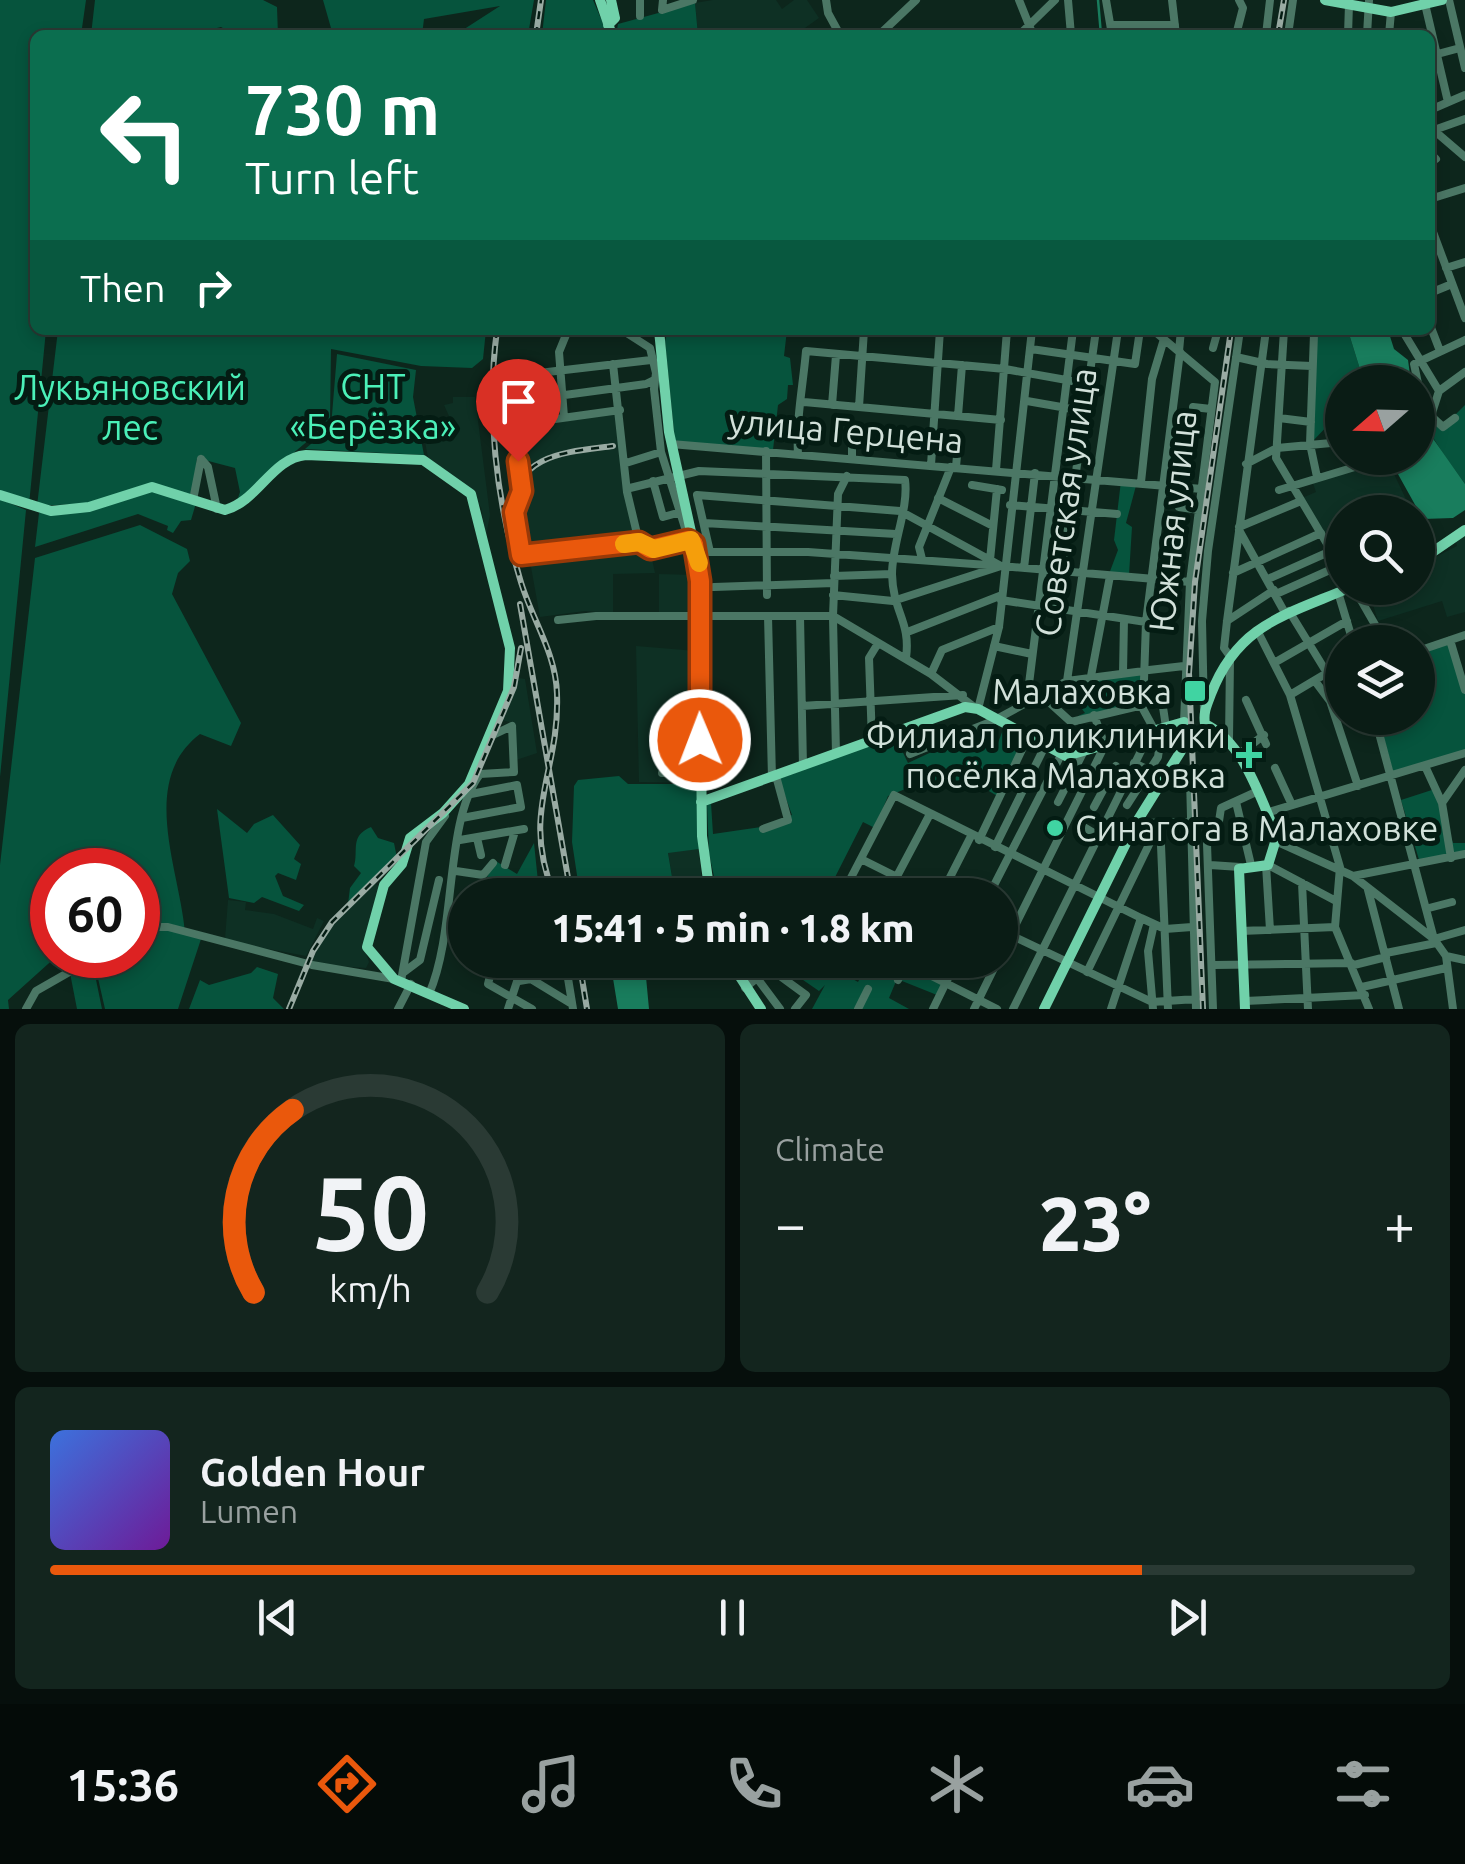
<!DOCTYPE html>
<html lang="en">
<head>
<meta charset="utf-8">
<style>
  body { margin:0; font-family:Ubuntu,sans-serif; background:#13251e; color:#f1f3f6; height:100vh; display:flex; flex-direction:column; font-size:38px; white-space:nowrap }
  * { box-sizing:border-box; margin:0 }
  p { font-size:32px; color:#99a1a0 }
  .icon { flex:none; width:55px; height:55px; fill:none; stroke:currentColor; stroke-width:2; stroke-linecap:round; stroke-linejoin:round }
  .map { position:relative; height:1009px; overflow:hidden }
  .details { display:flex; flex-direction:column; gap:15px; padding:15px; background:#060f0c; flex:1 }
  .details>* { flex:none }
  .hud { position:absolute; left:30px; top:30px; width:1405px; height:305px; border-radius:15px; box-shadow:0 5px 15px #0003,0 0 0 2px #2a3a34; background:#0b6e4f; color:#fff; overflow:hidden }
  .needle { width:65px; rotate:250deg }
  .buttons { position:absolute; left:1325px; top:365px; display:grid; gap:20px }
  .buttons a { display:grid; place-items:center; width:110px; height:110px; border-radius:50%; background:#0a1c15; box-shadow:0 5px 15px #0003,0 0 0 2px #2a3a34; font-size:50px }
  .speed { position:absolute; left:30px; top:848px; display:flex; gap:20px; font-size:50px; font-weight:700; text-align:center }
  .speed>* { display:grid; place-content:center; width:130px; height:130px; border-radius:50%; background:#0a1c15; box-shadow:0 5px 15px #0003,0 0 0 2px #2a3a34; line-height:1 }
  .speed .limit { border:15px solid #d22; background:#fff; color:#111 }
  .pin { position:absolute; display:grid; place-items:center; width:85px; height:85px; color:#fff; margin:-102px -42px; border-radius:50% 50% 50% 0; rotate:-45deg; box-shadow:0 0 10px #0007 }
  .pin .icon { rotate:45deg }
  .me { position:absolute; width:110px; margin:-55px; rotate:359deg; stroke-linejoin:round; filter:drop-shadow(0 0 8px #0008) }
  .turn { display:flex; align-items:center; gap:35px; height:210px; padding:0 50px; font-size:45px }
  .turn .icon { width:130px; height:130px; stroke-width:2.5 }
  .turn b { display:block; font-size:70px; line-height:85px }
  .then { display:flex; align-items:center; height:95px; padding:0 50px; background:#0003; gap:20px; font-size:38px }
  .big { font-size:75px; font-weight:800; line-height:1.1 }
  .details .widget { flex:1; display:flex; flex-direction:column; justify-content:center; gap:15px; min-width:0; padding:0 35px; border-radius:15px; background:#13251e }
  .details .dial { align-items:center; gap:0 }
  .dial svg { height:260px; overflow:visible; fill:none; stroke:#2a3a34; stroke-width:7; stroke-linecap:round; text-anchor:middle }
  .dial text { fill:#f1f3f6; stroke:none }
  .song { display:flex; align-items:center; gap:30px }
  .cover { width:120px; height:120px; border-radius:15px; background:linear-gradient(135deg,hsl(220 70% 55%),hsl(280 70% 35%)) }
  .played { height:10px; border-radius:5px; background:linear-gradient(90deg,#ea580c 80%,#2a3a34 80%) }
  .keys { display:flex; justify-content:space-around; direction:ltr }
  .heat { display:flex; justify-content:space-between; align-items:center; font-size:55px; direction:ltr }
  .details .tiles { flex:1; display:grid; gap:15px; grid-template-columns:1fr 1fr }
  .widget:last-child { grid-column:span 2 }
  .trip { position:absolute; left:448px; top:878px; width:570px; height:100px; border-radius:50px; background:#0a1c15; box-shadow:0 5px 15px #0003,0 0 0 2px #2a3a34; font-weight:800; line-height:100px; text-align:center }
  .menu { display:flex; height:160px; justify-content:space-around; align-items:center; background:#040b08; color:#99a1a0 }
  .menu .icon { width:70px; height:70px }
  .menu .selected { color:#ea580c }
  .menu b { font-size:45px; color:#f1f3f6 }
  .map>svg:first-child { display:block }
</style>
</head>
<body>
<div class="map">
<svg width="1465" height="1009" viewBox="0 0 1465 1009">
  <rect width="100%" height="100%" fill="#0d261c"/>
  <path fill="#0e3024" d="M713,0H776L782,9L794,0H807L819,18L795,35H698L695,3Z
    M453,397H475L490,515L486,536L481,507L428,458L424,436L445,434L453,425L444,405L453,403Z
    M617,413L637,535L521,549L519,507L520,498L528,495L527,487L523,488L516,429Z
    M1387,459L1412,512H1342V542L1331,547L1302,498L1316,492L1312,480Z
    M1465,531V612L1447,617L1442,601L1378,621L1368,588H1418V566L1457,546L1455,539Z
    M637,544L652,559L655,573L613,574V613L585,611L540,617L529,556Z
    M659,574L695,575L696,616L659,615Z
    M636,646L696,651L697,783L639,782Z
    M518,678L525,679L537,753L516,760L513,723L502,720Z
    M699,849L703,895H675L668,852Z
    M374,883L381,888L363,945L369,962L366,968L310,964L327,931Z
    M228,900L246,902L245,910L274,914L313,929L317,918L324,921L306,956L252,946L225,939Z"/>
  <path fill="#06543d" d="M0,0H86L81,35H35V330H46L29,505L0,494Z
    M95,0H263L277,7L278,35H235L221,27L209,30L208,35H91Z
    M323,0H534L528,35H455L500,6L424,19L422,35H333Z
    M546,0H593L608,35H542Z
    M695,3L698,35H616L618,24Z
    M58,330H486L483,359L472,368L421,366L331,349L330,422L237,501L240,492L235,468L197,458L193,498L152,484L95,503L37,506Z
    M668,330H787L784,356L790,358L793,385H788L787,399L778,405L773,450L675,442L665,341Z
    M1314,330H1352L1350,337L1364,382H1342V439L1341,420H1333L1310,444Z
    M337,354L416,370L413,397L424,455L305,449L331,427Z
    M1418,383L1430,413L1444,426L1465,405V484C1442,450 1418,426 1418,383Z
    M1121,481L1137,482L1126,523L1132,527L1129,575L1109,574L1118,550L1114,540Z
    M143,489L196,503L191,520L181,521L173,533L167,530L168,526L138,514L35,547L39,513Z
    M0,499L26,510L0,777Z
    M140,525L187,549L190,561L178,573L172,594L241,723L231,746L200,734C138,781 180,870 185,933L201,939L178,1009H105L95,965L85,959L77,965L69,955H138V870H52V939L42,930L41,936L52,946V955H58L8,1000L9,1009H0V865L35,558Z
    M1450,642L1465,693V752L1394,775L1378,718H1418V652Z
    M1137,673L1143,679L1142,703L1080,718L1078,716L1085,713L1079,705L1068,702L1061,706L1050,692L1065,683Z
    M985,727L982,739L996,748L1004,727L1022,746L999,797L982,787L977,792L930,779L888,796L875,828L863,822L826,895H718L709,853L707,804L711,803L713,834L761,827L792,815L779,779L895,736L908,763Z
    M619,776L628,784H697L699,849L668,853L675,895H580L572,842L574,786L578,780Z
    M1435,789L1453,843H1465V851L1420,863L1401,800Z
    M217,809L247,833L254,824L273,815L300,845L294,859L301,864L296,880L278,873L275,876L283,896L304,905L299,911L262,897L254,903L229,898Z
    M371,827L378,838L394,843L397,858L348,904L350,888L361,873L354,866C359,851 349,836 371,827Z
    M534,843L539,891L546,888L550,895H480L494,860L517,874Z
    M774,960H805L820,971L825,963L858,982L869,960H894L943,985L937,995L897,979L889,998L909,1009H812L825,985L819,991Z
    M86,963L93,965L102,1009H77L70,973Z
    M257,967L278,974L273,998L284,1009H189L200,980L209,985L251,973Z"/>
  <path fill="#197d5d" d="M1352,330H1388L1394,349L1408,360L1411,382H1364L1350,337Z
    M1418,403L1427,430L1465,484V510L1453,518L1423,519L1389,458H1418Z
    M610,960H692L646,977L649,1009H618Z"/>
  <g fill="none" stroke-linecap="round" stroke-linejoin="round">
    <path stroke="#197d5d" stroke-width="2.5" d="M1098,0L1101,35"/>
    <path stroke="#4b7765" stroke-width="8" d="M663,0L662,10L693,0
      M826,0L828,13L840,35
      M1019,0L1033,35
      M1068,0L1071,35
      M1106,0L1112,35
      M1172,0L1176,35
      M1449,0L1465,68
      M1425,4L1448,102
      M640,16V0
      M1111,25H1175
      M879,35L916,0
      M1019,35L1055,0
      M1236,35L1243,8L1239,0
      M1266,35L1270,0
      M1288,35L1293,0
      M1348,35L1349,4
      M1367,35L1369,0
      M1389,35L1391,12
      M1430,56L1460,48
      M1430,110L1465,95
      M1430,127L1465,157
      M1434,130L1465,119
      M1430,153L1436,159
      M1430,199L1465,188
      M1430,224L1465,318
      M1446,268L1465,262
      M1430,293L1452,284
      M1430,325L1440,351
      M622,330L650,348L656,373L654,389L661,452L687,534
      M1153,330L1215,382L1190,582L1184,722
      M1284,330L1276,458L1342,569
      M1402,330L1439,391
      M1314,334L1310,444L1317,477
      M1213,348L1218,330
      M1031,349L1135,364L1140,330
      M1179,351L1181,330
      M1236,357L1267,364L1312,366
      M613,364L627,492L639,542
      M505,367L513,376L510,416L522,491L514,512L521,555L639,542L654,549L688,540
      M513,376L651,360
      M1439,391L1431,416L1443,427L1455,418
      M1439,391L1465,372
      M1420,393L1414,364L1465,340
      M1027,401L1084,411
      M513,402L646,384L656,379
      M804,402L1001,420
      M832,405L836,355
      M859,407L864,330
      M1193,407L1211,409
      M958,416L962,365
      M564,417L559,352L568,330
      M1279,418L1311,422
      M512,425L620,410
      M933,441L958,444L956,467
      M671,444L1202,489
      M766,451L767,595
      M798,454C796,418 803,386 806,351L1005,369L1089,384
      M852,458V439
      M201,459L208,467L217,509
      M626,463L661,452
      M1246,464L1277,448L1342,442
      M931,465L940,330
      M996,470L1007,330
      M653,481L663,517L681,512
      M1141,482L1152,379L1164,339
      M972,485L1002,490
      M630,488L699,471L905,480C909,508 892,544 892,574C893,613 911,621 906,658
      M1279,490L1378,460
      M697,495L900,511L1001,566L808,552H710Z
      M938,498L993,526
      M193,500L201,459
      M1010,505L1117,514
      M1179,507L1199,510
      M704,523L896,534
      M1239,527L1301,501
      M1239,530L1285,613
      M922,559L919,547L951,467
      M990,560L997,489
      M1024,568L1035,473
      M1062,571L1096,330
      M1233,573L1321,533
      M834,576L892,574
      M1268,579L1331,551
      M714,587L834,583
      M1354,588L1385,642
      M1338,592L1353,642
      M1276,594L1341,565
      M833,595L893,601L1001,566L1190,582
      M1001,600L1146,622
      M1289,611L1327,673
      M768,616L772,778
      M800,616L803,766
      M833,616L838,494L847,476
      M833,618L836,754
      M558,620L596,616H833L931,674L974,707
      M1227,621L1274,590
      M910,631L1002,595
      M1258,632L1290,695L1300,729L1340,867L1335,927L1369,1009
      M1450,640L1465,690
      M994,646L1032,654
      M1418,651L1465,635
      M1229,655L1224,648L1227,621L1266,330
      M1274,663L1347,621
      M1149,670L1184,666
      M1123,673L1124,619
      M931,674L942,650L999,627
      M1091,676L1110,576
      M1067,681L1118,330
      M1315,681L1330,701L1358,786
      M1040,694L1071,722L1143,705
      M1161,694L1166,727
      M1290,695L1342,664
      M1027,700L1073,330
      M1246,700L1266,744
      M802,706L963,695
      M978,709L999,627L1032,330
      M1204,713L1202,621L1208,551L1240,330
      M1094,715L1104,743
      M1375,718L1434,939L1446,956L1453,1009
      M1155,731L1143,709L1146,622L1180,352
      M493,735L512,726
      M1229,739L1230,660
      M872,741L869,658L877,645
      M910,754L993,721L1067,681L1144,671
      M1238,755L1264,735
      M1134,763L1168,779
      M1425,766L1442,803L1451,858
      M1275,768L1292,805
      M662,773L701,772
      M1190,779L1196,1009
      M1058,802L1084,751
      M1236,802L1251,865
      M1442,803L1465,770
      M1127,805L1158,757L1162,729
      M1094,807L1116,766
      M1266,813L1465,753
      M462,818L521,807L517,785L471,794
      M1160,822L1168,1009
      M1136,823L1189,822
      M1082,826L1097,835
      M763,829L788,820L776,776
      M1277,836L1280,843L1353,876L1465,854
      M477,838L481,855
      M460,840L524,829
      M979,840L1028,737
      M995,847L1045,746
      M861,859L933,895
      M505,865L515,831
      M1210,865L1240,867
      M1266,865L1270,930
      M1268,865L1336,901
      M456,871L483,875L493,863
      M1353,876L1434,939L1465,930
      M1302,883L1308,1009
      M1368,890L1399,1009
      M842,895L894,795L1141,918L1165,929L1192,927
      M887,895L930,814
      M941,895L971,836
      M989,895L1061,755
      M1429,908L1452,902
      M1000,930L1152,1002L1196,999
      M1241,931L1335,927
      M138,934L153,927H168L312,965L394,979
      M1386,953L1436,943
      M1000,956L1106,743
      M1446,956L1465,960
      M494,960L488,984L532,1009
      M547,960L567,971
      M565,960L573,1009
      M758,960L806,995L795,1009
      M900,960L997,1009
      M1214,965L1351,963
      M1354,965L1386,957
      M404,972L420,960L439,880
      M1087,972L1160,822
      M757,978L780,1009
      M898,980L908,960
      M401,981L426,842L445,816
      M519,981L531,979L572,1004
      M1362,987L1446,968
      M745,988L757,978L749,960
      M429,994C457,930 444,822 480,774L514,772L512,726
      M1245,1001L1365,995
      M26,1009L36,991L99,955
      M398,1009L411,984
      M508,1009L524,960
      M858,1009L868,989
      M933,1009L957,960
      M974,1009L998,960
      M1013,1009L1142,749V735
      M1111,1009L1141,918
      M1153,1009L1148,951L1154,924
      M1213,1009L1207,844L1218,828L1221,808L1256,792"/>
    <path stroke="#70d1aa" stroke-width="10" d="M600,0L612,35
      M1325,0L1391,12L1442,0
      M608,25L615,18L611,0
      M659,330L669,432L699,568L702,836L710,895
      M0,495L51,511L89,507L152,487L225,510C258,501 272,458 306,455L423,460L471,494L510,648L508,691L469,784L443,813L410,838L402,864L384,885L367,947L394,979L464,1009
      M1418,562L1465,530
      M701,802L965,707L978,709L1066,756L1184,722L1181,751L1136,823L1044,1009
      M729,960L761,1009
      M1245,1009L1239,869L1268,865L1277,836C1260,798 1244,742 1205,724C1203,712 1207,705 1211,694C1238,624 1286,615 1349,588"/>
    <g stroke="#99aba3" stroke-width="6">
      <path id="rail" d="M536,35L541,0
        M1278,35L1284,0
        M497,330C486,411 496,500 520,579C531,618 556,652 557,694C560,773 520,810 554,895
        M512,511C515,453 568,452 613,446
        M520,604L571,895
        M579,960L587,1009
        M289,1009L313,951L332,922L473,783L514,687L521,648
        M1203,1009L1189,673L1195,582L1231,330"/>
    </g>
    <use href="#rail" stroke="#041c13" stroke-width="2.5" stroke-dasharray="8" stroke-linecap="butt"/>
  </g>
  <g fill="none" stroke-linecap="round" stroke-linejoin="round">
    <g stroke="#983908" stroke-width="25">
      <path id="route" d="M518,461L522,491L514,512L521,555L639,542L650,549L688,540L694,544L700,581V740"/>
    </g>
    <use href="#route" stroke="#ea580c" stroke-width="18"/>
    <path stroke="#f59e0b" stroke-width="18" d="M624,544L639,542L654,549L691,540L699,563"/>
  </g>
  <g fill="#40d4a2" stroke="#041c13" stroke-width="4">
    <rect x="1183" y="679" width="24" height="24" rx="5"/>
    <path d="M1244 740h10v10h10v10h-10v10h-10v-10h-10v-10h10z"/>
    <circle cx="1055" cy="828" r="10"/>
  </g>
  <g text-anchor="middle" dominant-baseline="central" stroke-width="10" stroke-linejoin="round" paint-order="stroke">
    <g font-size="35" fill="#4bf0b8" stroke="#041c13">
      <text x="373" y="386">СНТ<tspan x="373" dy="40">«Берёзка»</tspan></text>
      <text x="130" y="387">Лукьяновский<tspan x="130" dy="40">лес</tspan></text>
    </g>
    <g font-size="35" fill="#d2e1da" stroke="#041c13">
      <text transform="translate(846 430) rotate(5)">улица Герцена</text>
      <text transform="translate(1065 502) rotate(-82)">Советская улица</text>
      <text transform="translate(1172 521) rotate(-84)">Южная улица</text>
    </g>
    <g font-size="35" fill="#d2e1da" stroke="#041c13" text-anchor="end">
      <text x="1172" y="691">Малаховка</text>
      <text x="1226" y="735">Филиал поликлиники<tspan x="1226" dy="40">посёлка Малаховка</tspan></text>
      <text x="1075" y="828" text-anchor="start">Синагога в Малаховке</text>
    </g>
  </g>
</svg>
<div class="buttons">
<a><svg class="needle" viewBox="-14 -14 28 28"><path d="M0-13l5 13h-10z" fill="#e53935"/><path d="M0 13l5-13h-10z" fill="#99a1a0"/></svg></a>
<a><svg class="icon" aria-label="search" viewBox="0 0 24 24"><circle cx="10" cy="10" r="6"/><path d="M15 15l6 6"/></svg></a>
<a><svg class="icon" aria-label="layers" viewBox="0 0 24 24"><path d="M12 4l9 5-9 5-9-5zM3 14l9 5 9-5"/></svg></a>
</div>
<div class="speed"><div class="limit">60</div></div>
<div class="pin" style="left:518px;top:461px;background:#d93025"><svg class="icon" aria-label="arrive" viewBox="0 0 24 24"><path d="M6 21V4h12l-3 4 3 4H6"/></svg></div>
<svg class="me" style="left:700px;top:740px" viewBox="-20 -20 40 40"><circle r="17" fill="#ea580c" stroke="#fff" stroke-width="3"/><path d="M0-11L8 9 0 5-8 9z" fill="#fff"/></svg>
<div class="trip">15:41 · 5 min · 1.8 km</div>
<div class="hud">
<div class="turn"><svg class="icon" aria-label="left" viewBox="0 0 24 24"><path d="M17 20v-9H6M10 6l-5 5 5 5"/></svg><div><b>730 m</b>Turn left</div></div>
<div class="then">Then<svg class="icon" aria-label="right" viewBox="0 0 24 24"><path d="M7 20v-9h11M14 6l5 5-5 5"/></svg></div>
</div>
</div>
<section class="details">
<div class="tiles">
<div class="widget dial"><svg viewBox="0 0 100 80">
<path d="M14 69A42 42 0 1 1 86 69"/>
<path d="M14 69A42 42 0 0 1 26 13" stroke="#ea580c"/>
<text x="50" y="56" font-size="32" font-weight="700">50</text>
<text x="50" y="72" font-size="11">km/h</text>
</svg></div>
<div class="widget"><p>Climate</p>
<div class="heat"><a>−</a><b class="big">23°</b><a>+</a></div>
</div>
<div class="widget">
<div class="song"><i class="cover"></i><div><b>Golden Hour</b><p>Lumen</p></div></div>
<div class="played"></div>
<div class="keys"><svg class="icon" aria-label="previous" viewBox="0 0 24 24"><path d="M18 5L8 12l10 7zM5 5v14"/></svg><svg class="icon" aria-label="pause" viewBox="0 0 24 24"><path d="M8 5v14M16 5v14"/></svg><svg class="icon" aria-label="next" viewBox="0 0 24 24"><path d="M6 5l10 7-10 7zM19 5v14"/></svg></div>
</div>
</div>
</section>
<nav class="menu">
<b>15:36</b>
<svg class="icon selected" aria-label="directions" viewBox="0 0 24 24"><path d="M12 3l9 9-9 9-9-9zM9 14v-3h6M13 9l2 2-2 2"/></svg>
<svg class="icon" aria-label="music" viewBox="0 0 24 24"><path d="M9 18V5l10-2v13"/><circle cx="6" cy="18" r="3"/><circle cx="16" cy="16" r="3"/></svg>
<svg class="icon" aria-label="phone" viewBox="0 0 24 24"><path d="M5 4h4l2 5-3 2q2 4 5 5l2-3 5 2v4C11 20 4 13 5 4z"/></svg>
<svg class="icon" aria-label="climate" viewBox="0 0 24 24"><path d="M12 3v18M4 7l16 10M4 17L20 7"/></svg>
<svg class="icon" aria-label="car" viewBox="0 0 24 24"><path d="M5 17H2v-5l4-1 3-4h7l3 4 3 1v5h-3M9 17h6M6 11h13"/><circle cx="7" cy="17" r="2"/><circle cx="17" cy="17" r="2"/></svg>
<svg class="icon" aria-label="filters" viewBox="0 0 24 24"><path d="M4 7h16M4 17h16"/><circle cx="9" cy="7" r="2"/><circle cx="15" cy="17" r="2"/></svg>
</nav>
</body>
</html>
